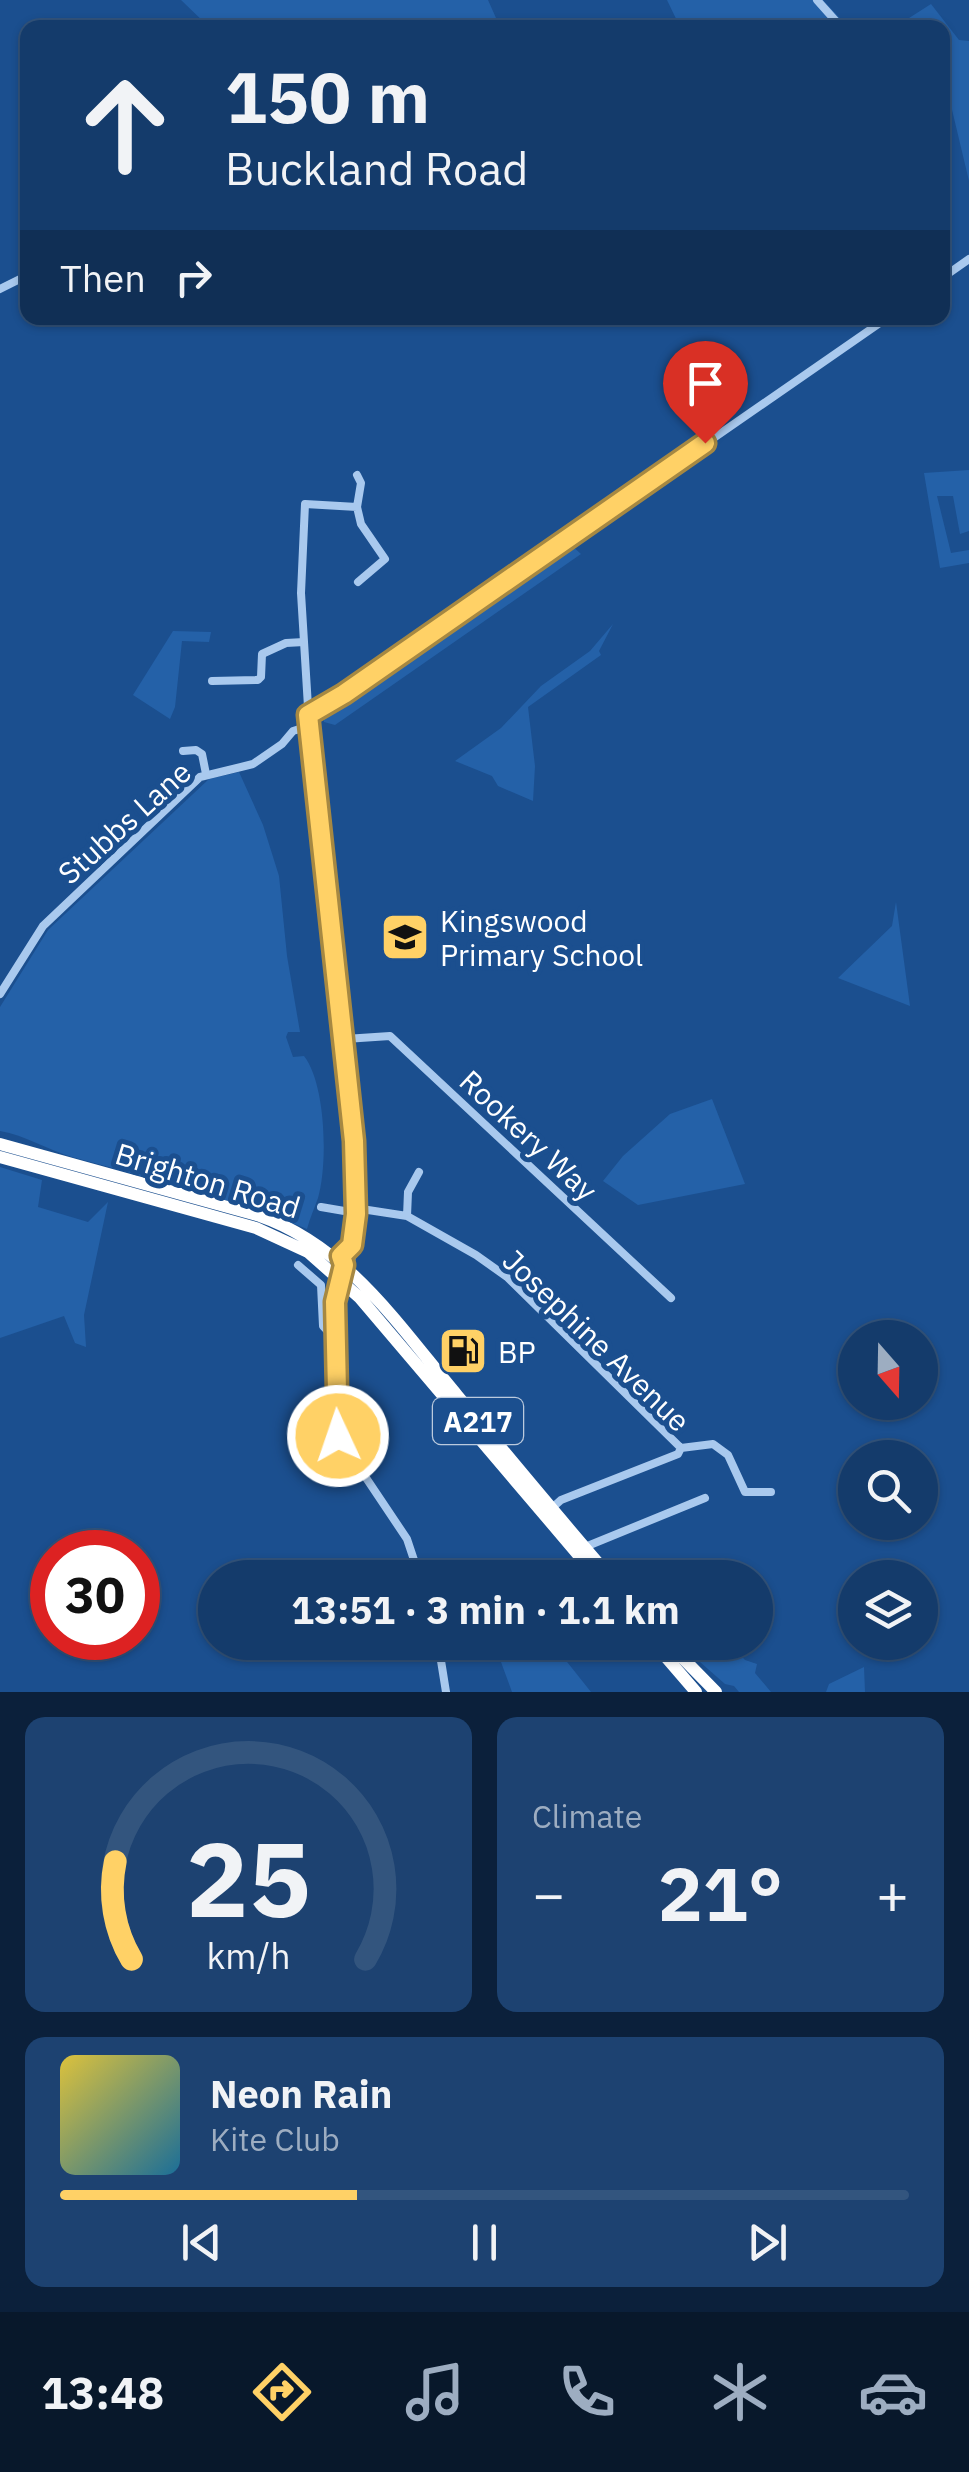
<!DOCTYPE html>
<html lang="en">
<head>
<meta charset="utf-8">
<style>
  body { margin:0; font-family:"IBM Plex Sans",sans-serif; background:#1d4271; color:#f1f3f6; height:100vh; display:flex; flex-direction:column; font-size:38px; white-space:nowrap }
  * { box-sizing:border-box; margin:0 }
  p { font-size:32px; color:#9dadc1 }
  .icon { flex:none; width:55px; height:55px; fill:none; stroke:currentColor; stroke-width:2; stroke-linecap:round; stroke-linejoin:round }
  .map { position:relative; height:1692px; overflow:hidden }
  .drawer { display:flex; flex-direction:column; gap:25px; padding:25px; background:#0b203b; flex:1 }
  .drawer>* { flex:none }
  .top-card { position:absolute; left:20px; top:20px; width:930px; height:305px; border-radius:20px; box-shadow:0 2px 8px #0004,0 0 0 2px #33557e; background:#143b6b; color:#f1f3f6; overflow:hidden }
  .needle { width:65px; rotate:160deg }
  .buttons { position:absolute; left:838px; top:1320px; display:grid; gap:20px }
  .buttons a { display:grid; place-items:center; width:100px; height:100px; border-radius:50%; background:#143b6b; box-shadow:0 2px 8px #0004,0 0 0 2px #33557e; font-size:50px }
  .speed { position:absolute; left:30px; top:1530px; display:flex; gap:20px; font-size:50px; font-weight:700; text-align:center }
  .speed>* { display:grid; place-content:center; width:130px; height:130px; border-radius:50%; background:#143b6b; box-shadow:0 2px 8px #0004,0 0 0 2px #33557e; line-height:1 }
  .speed .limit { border:15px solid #d22; background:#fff; color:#111 }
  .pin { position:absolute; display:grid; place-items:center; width:85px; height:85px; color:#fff; margin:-102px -42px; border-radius:50% 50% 50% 0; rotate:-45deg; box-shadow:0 0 10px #0007 }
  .pin .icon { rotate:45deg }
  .me { position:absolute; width:110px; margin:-55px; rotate:357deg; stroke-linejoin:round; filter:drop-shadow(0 0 8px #0008) }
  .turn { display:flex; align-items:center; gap:35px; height:210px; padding:0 40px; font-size:45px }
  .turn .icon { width:130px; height:130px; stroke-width:2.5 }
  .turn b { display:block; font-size:70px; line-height:85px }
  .then { display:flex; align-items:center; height:95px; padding:0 40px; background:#0003; gap:20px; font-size:38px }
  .big { font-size:75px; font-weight:700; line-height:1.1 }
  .drawer .card { flex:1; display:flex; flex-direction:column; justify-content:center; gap:15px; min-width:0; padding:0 35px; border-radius:20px; background:#1d4271 }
  .drawer .dial { align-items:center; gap:0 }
  .dial svg { height:260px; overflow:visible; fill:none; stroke:#33557e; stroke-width:7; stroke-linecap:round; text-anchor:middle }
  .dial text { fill:#f1f3f6; stroke:none }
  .song { display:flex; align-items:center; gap:30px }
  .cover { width:120px; height:120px; border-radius:15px; background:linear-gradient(135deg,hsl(50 70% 55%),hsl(200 70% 35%)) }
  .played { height:10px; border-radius:5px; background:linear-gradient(90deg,#ffd166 35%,#33557e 35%) }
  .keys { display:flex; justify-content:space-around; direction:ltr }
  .heat { display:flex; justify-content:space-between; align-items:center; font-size:55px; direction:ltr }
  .drawer .tiles { flex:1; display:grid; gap:25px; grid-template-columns:1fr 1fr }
  .card:last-child { grid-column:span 2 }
  .trip { position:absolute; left:198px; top:1560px; width:575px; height:100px; border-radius:50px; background:#143b6b; box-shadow:0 2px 8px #0004,0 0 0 2px #33557e; font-weight:700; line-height:100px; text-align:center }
  .dock { display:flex; height:160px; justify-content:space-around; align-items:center; background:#08182b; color:#9dadc1 }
  .dock .icon { width:70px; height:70px }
  .dock .selected { color:#ffd166 }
  .dock b { font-size:45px; color:#f1f3f6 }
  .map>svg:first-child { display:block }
</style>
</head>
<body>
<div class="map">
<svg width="969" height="1692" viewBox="0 0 969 1692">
  <rect width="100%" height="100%" fill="#1b4f8f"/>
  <path fill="#2461a8" d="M181,0H488L500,27H209Z
    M667,0H823L848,27H680Z
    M931,4L959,40L969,41V181L943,72L942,28L895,27Z
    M969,470V531L960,534L953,496H937L951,553L969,550V563L940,568L924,473Z
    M570,544L581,554L335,725L324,722L323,713Z
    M613,624L599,651L601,655L528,707L535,766L533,801L498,786L492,776L455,761L501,728L541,686L590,651Z
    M173,631L211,632L209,642L182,641L175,707L170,719L133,695Z
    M239,772L263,825L279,876L287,956L300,1032H288L286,1037L293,1057L304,1056C326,1084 328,1164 318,1198C314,1209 310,1218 307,1229C231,1198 151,1179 72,1157C48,1150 25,1135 0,1131V1007L48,930L209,779Z
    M896,902L910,1006L838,978L892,926Z
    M712,1099L745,1184L638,1205L603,1181L623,1156L670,1114Z
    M0,1167L42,1180L38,1207L88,1222L108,1202L84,1315L86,1347L75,1343L64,1316L0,1338Z
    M494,1643H552L591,1692H512Z
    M689,1643H729L745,1660L757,1664L755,1673L771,1692H739L734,1686L725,1684L684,1648Z
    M864,1667L865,1692H826L829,1684Z"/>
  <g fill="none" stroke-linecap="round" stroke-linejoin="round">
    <path stroke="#a9c9ee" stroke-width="8" d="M817,0L842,28
      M942,278L969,259
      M0,289L28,275
      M357,507L361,483L357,475
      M212,681L258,680L261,677L262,654L286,643L304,642
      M308,715L344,694L887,318
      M183,751L196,750L202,754L206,774
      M0,994L43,926L200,777L253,764L282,744L293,731L309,726
      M345,1039L390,1036L671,1298
      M321,1207L356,1213
      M355,1208L407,1216L476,1255L507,1277L681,1448L678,1454L561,1500L552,1508
      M407,1216L408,1192L419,1172
      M298,1265L321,1285L323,1326L335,1339
      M343,1267L351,1261L353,1251L354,1141L309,723L301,593L305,504L357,507L361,524L385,559L358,582
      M339,1280L335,1302L338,1436L407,1539L420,1578
      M681,1448L713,1444L728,1455L745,1492H771
      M585,1547L705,1498
      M717,1578L724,1574
      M438,1642L446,1692"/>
    <path stroke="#fff" stroke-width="12" d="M0,1144L260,1216C348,1247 399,1326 457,1395C508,1456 558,1517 611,1578
      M0,1157L256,1228L308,1252L360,1298L598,1578
      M653,1642L696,1692
      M667,1642L716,1692"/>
  </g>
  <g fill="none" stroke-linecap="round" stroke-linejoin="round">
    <g stroke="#a68842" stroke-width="25">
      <path id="route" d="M338,1436L335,1302L344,1265L341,1256L352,1245L356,1214L354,1141L308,715L344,694L705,443"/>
    </g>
    <use href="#route" stroke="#ffd166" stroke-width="18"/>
  </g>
  <defs>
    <g id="school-square" transform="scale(2.5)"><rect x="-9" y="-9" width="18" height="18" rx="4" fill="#ffd166" stroke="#1b4f8f"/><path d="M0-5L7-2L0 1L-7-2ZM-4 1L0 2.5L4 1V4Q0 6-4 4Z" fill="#111"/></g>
    <g id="fuel-square" transform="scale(2.5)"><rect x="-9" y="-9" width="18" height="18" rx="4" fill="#ffd166" stroke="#1b4f8f"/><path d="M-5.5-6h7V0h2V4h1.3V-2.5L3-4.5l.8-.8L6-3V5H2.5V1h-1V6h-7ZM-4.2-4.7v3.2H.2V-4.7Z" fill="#111"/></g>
  </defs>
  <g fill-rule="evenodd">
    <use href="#school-square" x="405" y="937"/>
    <use href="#fuel-square" x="463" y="1351"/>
  </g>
  <g text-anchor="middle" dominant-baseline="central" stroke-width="10" stroke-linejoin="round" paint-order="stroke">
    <rect fill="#1b4f8f" stroke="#bbcadd" stroke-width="2.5" x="433" y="1398" width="90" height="46" rx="8"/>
    <g font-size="28" font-weight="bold" fill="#fff">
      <text x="478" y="1421">A217</text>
    </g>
    <g font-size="30" fill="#fff" stroke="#1b4f8f">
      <text transform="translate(124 822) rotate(-42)">Stubbs Lane</text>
      <text transform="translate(529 1135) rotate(43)">Rookery Way</text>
      <text transform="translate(208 1180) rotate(17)">Brighton Road</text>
      <text transform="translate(597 1340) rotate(44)">Josephine Avenue</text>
    </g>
    <g font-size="30" fill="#fff" stroke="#1b4f8f" text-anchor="start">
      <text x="440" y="920">Kingswood<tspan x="440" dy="34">Primary School</tspan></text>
      <text x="498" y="1351">BP</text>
    </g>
  </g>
</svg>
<div class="buttons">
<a><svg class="needle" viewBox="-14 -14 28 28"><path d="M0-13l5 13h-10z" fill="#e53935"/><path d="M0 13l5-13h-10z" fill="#9dadc1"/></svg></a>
<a><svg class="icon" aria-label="search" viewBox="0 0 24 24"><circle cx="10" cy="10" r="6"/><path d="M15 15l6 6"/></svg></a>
<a><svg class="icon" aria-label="layers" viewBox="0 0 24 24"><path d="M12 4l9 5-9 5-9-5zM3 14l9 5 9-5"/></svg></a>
</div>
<div class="speed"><div class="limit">30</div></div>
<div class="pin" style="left:705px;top:443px;background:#d93025"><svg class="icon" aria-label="arrive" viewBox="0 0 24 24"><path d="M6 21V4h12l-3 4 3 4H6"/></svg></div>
<svg class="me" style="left:338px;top:1436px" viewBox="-20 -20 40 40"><circle r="17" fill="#ffd166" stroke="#fff" stroke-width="3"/><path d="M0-11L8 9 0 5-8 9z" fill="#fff"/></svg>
<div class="trip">13:51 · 3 min · 1.1 km</div>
<div class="top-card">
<div class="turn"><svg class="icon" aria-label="ahead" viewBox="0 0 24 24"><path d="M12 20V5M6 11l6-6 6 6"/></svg><div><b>150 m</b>Buckland Road</div></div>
<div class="then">Then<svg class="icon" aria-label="right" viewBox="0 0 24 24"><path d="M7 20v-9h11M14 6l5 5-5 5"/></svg></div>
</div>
</div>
<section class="drawer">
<div class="tiles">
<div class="card dial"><svg viewBox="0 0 100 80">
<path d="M14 69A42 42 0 1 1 86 69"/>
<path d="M14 69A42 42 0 0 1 9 39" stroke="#ffd166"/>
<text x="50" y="56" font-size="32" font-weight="700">25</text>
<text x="50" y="72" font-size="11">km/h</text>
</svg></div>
<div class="card"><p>Climate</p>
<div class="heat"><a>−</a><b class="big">21°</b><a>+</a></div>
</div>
<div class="card">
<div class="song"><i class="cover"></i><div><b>Neon Rain</b><p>Kite Club</p></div></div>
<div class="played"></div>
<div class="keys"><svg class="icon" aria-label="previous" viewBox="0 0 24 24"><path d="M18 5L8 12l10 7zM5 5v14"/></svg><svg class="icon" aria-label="pause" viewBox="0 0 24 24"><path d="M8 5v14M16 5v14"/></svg><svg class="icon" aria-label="next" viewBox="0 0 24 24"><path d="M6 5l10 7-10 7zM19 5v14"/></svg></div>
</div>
</div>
</section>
<nav class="dock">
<b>13:48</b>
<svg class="icon selected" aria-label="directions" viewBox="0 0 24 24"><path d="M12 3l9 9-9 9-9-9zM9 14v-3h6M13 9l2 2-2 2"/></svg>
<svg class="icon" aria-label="music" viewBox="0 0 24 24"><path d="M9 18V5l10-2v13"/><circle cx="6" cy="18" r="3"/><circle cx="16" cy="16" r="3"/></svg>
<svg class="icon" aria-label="phone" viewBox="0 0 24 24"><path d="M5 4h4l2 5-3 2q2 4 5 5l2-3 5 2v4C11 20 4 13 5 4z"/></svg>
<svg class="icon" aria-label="climate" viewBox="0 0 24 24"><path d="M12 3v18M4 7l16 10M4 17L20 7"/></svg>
<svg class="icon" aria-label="car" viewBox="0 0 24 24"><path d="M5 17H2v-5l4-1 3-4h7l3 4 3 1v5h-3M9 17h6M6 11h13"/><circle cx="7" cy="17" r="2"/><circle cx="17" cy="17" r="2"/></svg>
</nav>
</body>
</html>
